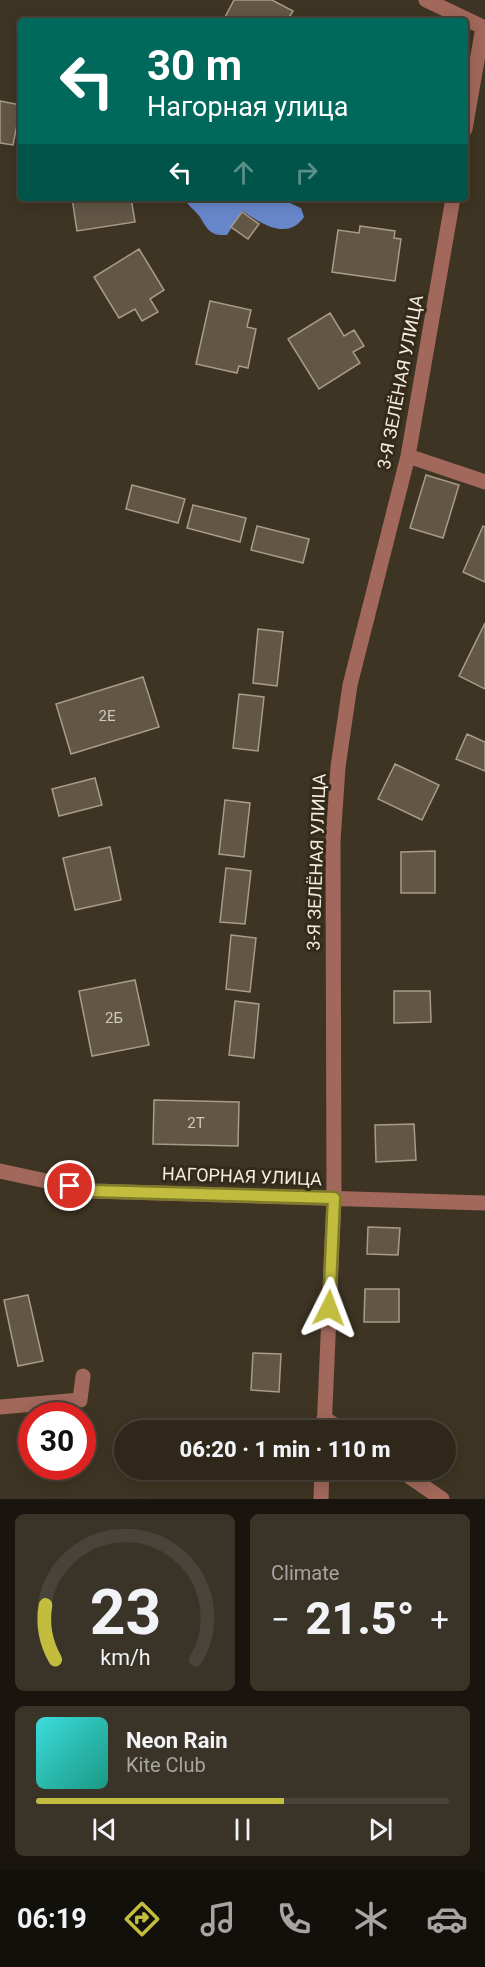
<!DOCTYPE html>
<html lang="en">
<head>
<meta charset="utf-8">
<style>
  body { margin:0; font-family:Roboto,sans-serif; background:#3a3327; color:#f1f3f6; height:100vh; display:flex; flex-direction:column; font-size:22px; white-space:nowrap }
  * { box-sizing:border-box; margin:0 }
  p { font-size:20px; color:#a7a5a2 }
  .icon { flex:none; width:33px; height:33px; fill:none; stroke:currentColor; stroke-width:2; stroke-linecap:round; stroke-linejoin:round }
  .map { position:relative; height:1499px; overflow:hidden }
  .sheet { display:flex; flex-direction:column; gap:15px; padding:15px; background:#19150e; flex:1 }
  .sheet>* { flex:none }
  .guide { position:absolute; left:18px; top:18px; width:450px; height:183px; border-radius:6px; box-shadow:0 3px 15px #0003,0 0 0 2px #494439; background:#00695c; color:#fff; overflow:hidden }
  .speed { position:absolute; left:18px; top:1402px; display:flex; gap:12px; font-size:30px; font-weight:700; text-align:center }
  .speed>* { display:grid; place-content:center; width:78px; height:78px; border-radius:50%; background:#2e271a; box-shadow:0 3px 15px #0003,0 0 0 2px #494439; line-height:1 }
  .speed .limit { border:9px solid #d22; background:#fff; color:#111 }
  .pin { position:absolute; display:grid; place-items:center; width:51px; height:51px; color:#fff; margin:-26px; border:3px solid #fff; border-radius:50%; box-shadow:0 2px 6px #0007 }
  .me { position:absolute; width:66px; margin:-33px; rotate:3deg; stroke-linejoin:round; filter:drop-shadow(0 0 4px #0008) }
  .turn { display:flex; align-items:center; gap:21px; height:126px; padding:0 30px; font-size:27px }
  .turn .icon { width:78px; height:78px; stroke-width:2.5 }
  .turn b { display:block; font-size:42px; line-height:51px }
  .lanes { display:flex; align-items:center; height:57px; padding:0 30px; background:#0003; justify-content:center; gap:30px; direction:ltr }
  .lanes .off { opacity:.35 }
  .big { font-size:45px; font-weight:800; line-height:1.1 }
  .sheet .card { flex:1; display:flex; flex-direction:column; justify-content:center; gap:9px; min-width:0; padding:0 21px; border-radius:9px; background:#3a3327 }
  .sheet .dial { align-items:center; gap:0 }
  .dial svg { height:156px; overflow:visible; fill:none; stroke:#494439; stroke-width:7; stroke-linecap:round; text-anchor:middle }
  .dial text { fill:#f1f3f6; stroke:none }
  .song { display:flex; align-items:center; gap:18px }
  .cover { width:72px; height:72px; border-radius:9px; background:linear-gradient(135deg,hsl(180 70% 55%),hsl(170 70% 35%)) }
  .played { height:6px; border-radius:3px; background:linear-gradient(90deg,#c2bd3f 60%,#494439 60%) }
  .keys { display:flex; justify-content:space-around; direction:ltr }
  .heat { display:flex; justify-content:space-between; align-items:center; font-size:33px; direction:ltr }
  .sheet .tiles { flex:1; display:grid; gap:15px; grid-template-columns:1fr 1fr }
  .card:last-child { grid-column:span 2 }
  .trip { position:absolute; left:114px; top:1420px; width:342px; height:60px; border-radius:30px; background:#2e271a; box-shadow:0 3px 15px #0003,0 0 0 2px #494439; font-weight:800; line-height:60px; text-align:center }
  .tab-bar { display:flex; height:96px; justify-content:space-around; align-items:center; background:#12100a; color:#a7a5a2 }
  .tab-bar .icon { width:42px; height:42px }
  .tab-bar .current { color:#c2bd3f }
  .tab-bar b { font-size:27px; color:#f1f3f6 }
  .map>svg:first-child { display:block }
</style>
</head>
<body>
<div class="map">
<svg width="485" height="1499" viewBox="0 0 485 1499">
  <rect width="100%" height="100%" fill="#3e3423"/>
  <path fill="#6887cb" d="M184,198H279L301,208L304,217C287,242 260,222 242,211L227,235C210,236 208,230 200,217C195,210 188,206 184,198Z"/>
  <path fill="#625745" stroke="#a89c88" stroke-width="1.5" d="M234,0H272L293,11L287,21H223Z
    M0,101L21,105L13,145L0,143Z
    M72,198H131L135,222L77,231Z
    M242,212L259,224L248,239L231,227Z
    M360,226L395,231L394,238L401,239L395,281L332,272L338,230L359,233Z
    M139,249L164,290L150,299L158,312L142,321L135,309L119,318L94,277Z
    M210,301L251,310L247,327L256,329L248,368L239,366L237,373L196,364Z
    M330,313L344,336L354,330L364,346L353,352L360,363L319,389L288,339Z
    M426,475L459,485L443,538L410,528Z
    M132,485L185,499L178,523L126,509Z
    M193,505L246,518L240,542L187,528Z
    M257,526L309,539L303,563L251,550Z
    M483,526L485,527V582L463,572Z
    M485,623V689L459,676Z
    M258,629L283,632L277,686L253,683Z
    M143,677L159,727L71,754L56,704Z
    M239,694L264,697L258,751L233,748Z
    M467,734L485,742V771L456,759Z
    M395,764L439,785L422,820L378,799Z
    M95,778L102,805L59,816L52,789Z
    M225,800L250,803L244,857L219,854Z
    M110,847L121,900L75,910L63,858Z
    M435,851V893H401V852Z
    M226,868L251,871L245,924L220,922Z
    M231,935L256,938L250,992L226,989Z
    M135,980L149,1045L92,1056L79,991Z
    M394,991H430L431,1022L394,1023Z
    M235,1001L259,1004L254,1058L229,1055Z
    M154,1100L239,1102L238,1146L153,1144Z
    M414,1124L416,1160L376,1162L375,1125Z
    M368,1227L400,1228L398,1255L367,1254Z
    M365,1289H399V1322H364Z
    M28,1295L43,1361L18,1366L4,1300Z
    M253,1353L281,1354L279,1392L251,1390Z"/>
  <g fill="none" stroke-linecap="round" stroke-linejoin="round">
    <path stroke="#a1685b" stroke-width="15" d="M426,0L485,28
      M465,129L483,27
      M408,456L485,482
      M0,1171L93,1191L485,1203
      M0,1407L80,1400L83,1376
      M324,1418L344,1431
      M324,1431L334,1198L333,841L338,767L350,685L408,456L453,198
      M400,1470L442,1499
      M321,1499L322,1470"/>
  </g>
  <g fill="none" stroke-linecap="round" stroke-linejoin="round">
    <g stroke="#7e7b29" stroke-width="15">
      <path id="route" d="M70,1186L93,1191L334,1198L329,1308"/>
    </g>
    <use href="#route" stroke="#c2bd3f" stroke-width="10"/>
  </g>
  <g text-anchor="middle" dominant-baseline="central" stroke-width="6" stroke-linejoin="round" paint-order="stroke">
    <g font-size="15" fill="#cfc8bb">
      <text x="107" y="716">2Е</text>
      <text x="114" y="1018">2Б</text>
      <text x="196" y="1123">2Т</text>
    </g>
    <g font-size="18" fill="#f3ede2" stroke="#342a19">
      <text transform="translate(400 382) rotate(-79)">3-Я ЗЕЛЁНАЯ УЛИЦА</text>
      <text transform="translate(316 862) rotate(-88)">3-Я ЗЕЛЁНАЯ УЛИЦА</text>
      <text transform="translate(242 1176) rotate(2)">НАГОРНАЯ УЛИЦА</text>
    </g>
  </g>
</svg>
<div class="speed"><div class="limit">30</div></div>
<div class="pin" style="left:70px;top:1186px;background:#d93025"><svg class="icon" aria-label="arrive" viewBox="0 0 24 24"><path d="M6 21V4h12l-3 4 3 4H6"/></svg></div>
<svg class="me" style="left:329px;top:1308px" viewBox="-20 -20 40 40"><path d="M0-17L14 15 0 8-14 15z" fill="#c2bd3f" stroke="#fff" stroke-width="4"/></svg>
<div class="trip">06:20 · 1 min · 110 m</div>
<div class="guide">
<div class="turn"><svg class="icon" aria-label="left" viewBox="0 0 24 24"><path d="M17 20v-9H6M10 6l-5 5 5 5"/></svg><div><b>30 m</b>Нагорная улица</div></div>
<div class="lanes"><svg class="icon" aria-label="left" viewBox="0 0 24 24"><path d="M17 20v-9H6M10 6l-5 5 5 5"/></svg><svg class="icon off" aria-label="ahead" viewBox="0 0 24 24"><path d="M12 20V5M6 11l6-6 6 6"/></svg><svg class="icon off" aria-label="right" viewBox="0 0 24 24"><path d="M7 20v-9h11M14 6l5 5-5 5"/></svg></div>
</div>
</div>
<section class="sheet">
<div class="tiles">
<div class="card dial"><svg viewBox="0 0 100 80">
<path d="M14 69A42 42 0 1 1 86 69"/>
<path d="M14 69A42 42 0 0 1 9 41" stroke="#c2bd3f"/>
<text x="50" y="56" font-size="32" font-weight="700">23</text>
<text x="50" y="72" font-size="11">km/h</text>
</svg></div>
<div class="card"><p>Climate</p>
<div class="heat"><a>−</a><b class="big">21.5°</b><a>+</a></div>
</div>
<div class="card">
<div class="song"><i class="cover"></i><div><b>Neon Rain</b><p>Kite Club</p></div></div>
<div class="played"></div>
<div class="keys"><svg class="icon" aria-label="previous" viewBox="0 0 24 24"><path d="M18 5L8 12l10 7zM5 5v14"/></svg><svg class="icon" aria-label="pause" viewBox="0 0 24 24"><path d="M8 5v14M16 5v14"/></svg><svg class="icon" aria-label="next" viewBox="0 0 24 24"><path d="M6 5l10 7-10 7zM19 5v14"/></svg></div>
</div>
</div>
</section>
<nav class="tab-bar">
<b>06:19</b>
<svg class="icon current" aria-label="directions" viewBox="0 0 24 24"><path d="M12 3l9 9-9 9-9-9zM9 14v-3h6M13 9l2 2-2 2"/></svg>
<svg class="icon" aria-label="music" viewBox="0 0 24 24"><path d="M9 18V5l10-2v13"/><circle cx="6" cy="18" r="3"/><circle cx="16" cy="16" r="3"/></svg>
<svg class="icon" aria-label="phone" viewBox="0 0 24 24"><path d="M5 4h4l2 5-3 2q2 4 5 5l2-3 5 2v4C11 20 4 13 5 4z"/></svg>
<svg class="icon" aria-label="climate" viewBox="0 0 24 24"><path d="M12 3v18M4 7l16 10M4 17L20 7"/></svg>
<svg class="icon" aria-label="car" viewBox="0 0 24 24"><path d="M5 17H2v-5l4-1 3-4h7l3 4 3 1v5h-3M9 17h6M6 11h13"/><circle cx="7" cy="17" r="2"/><circle cx="17" cy="17" r="2"/></svg>
</nav>
</body>
</html>
